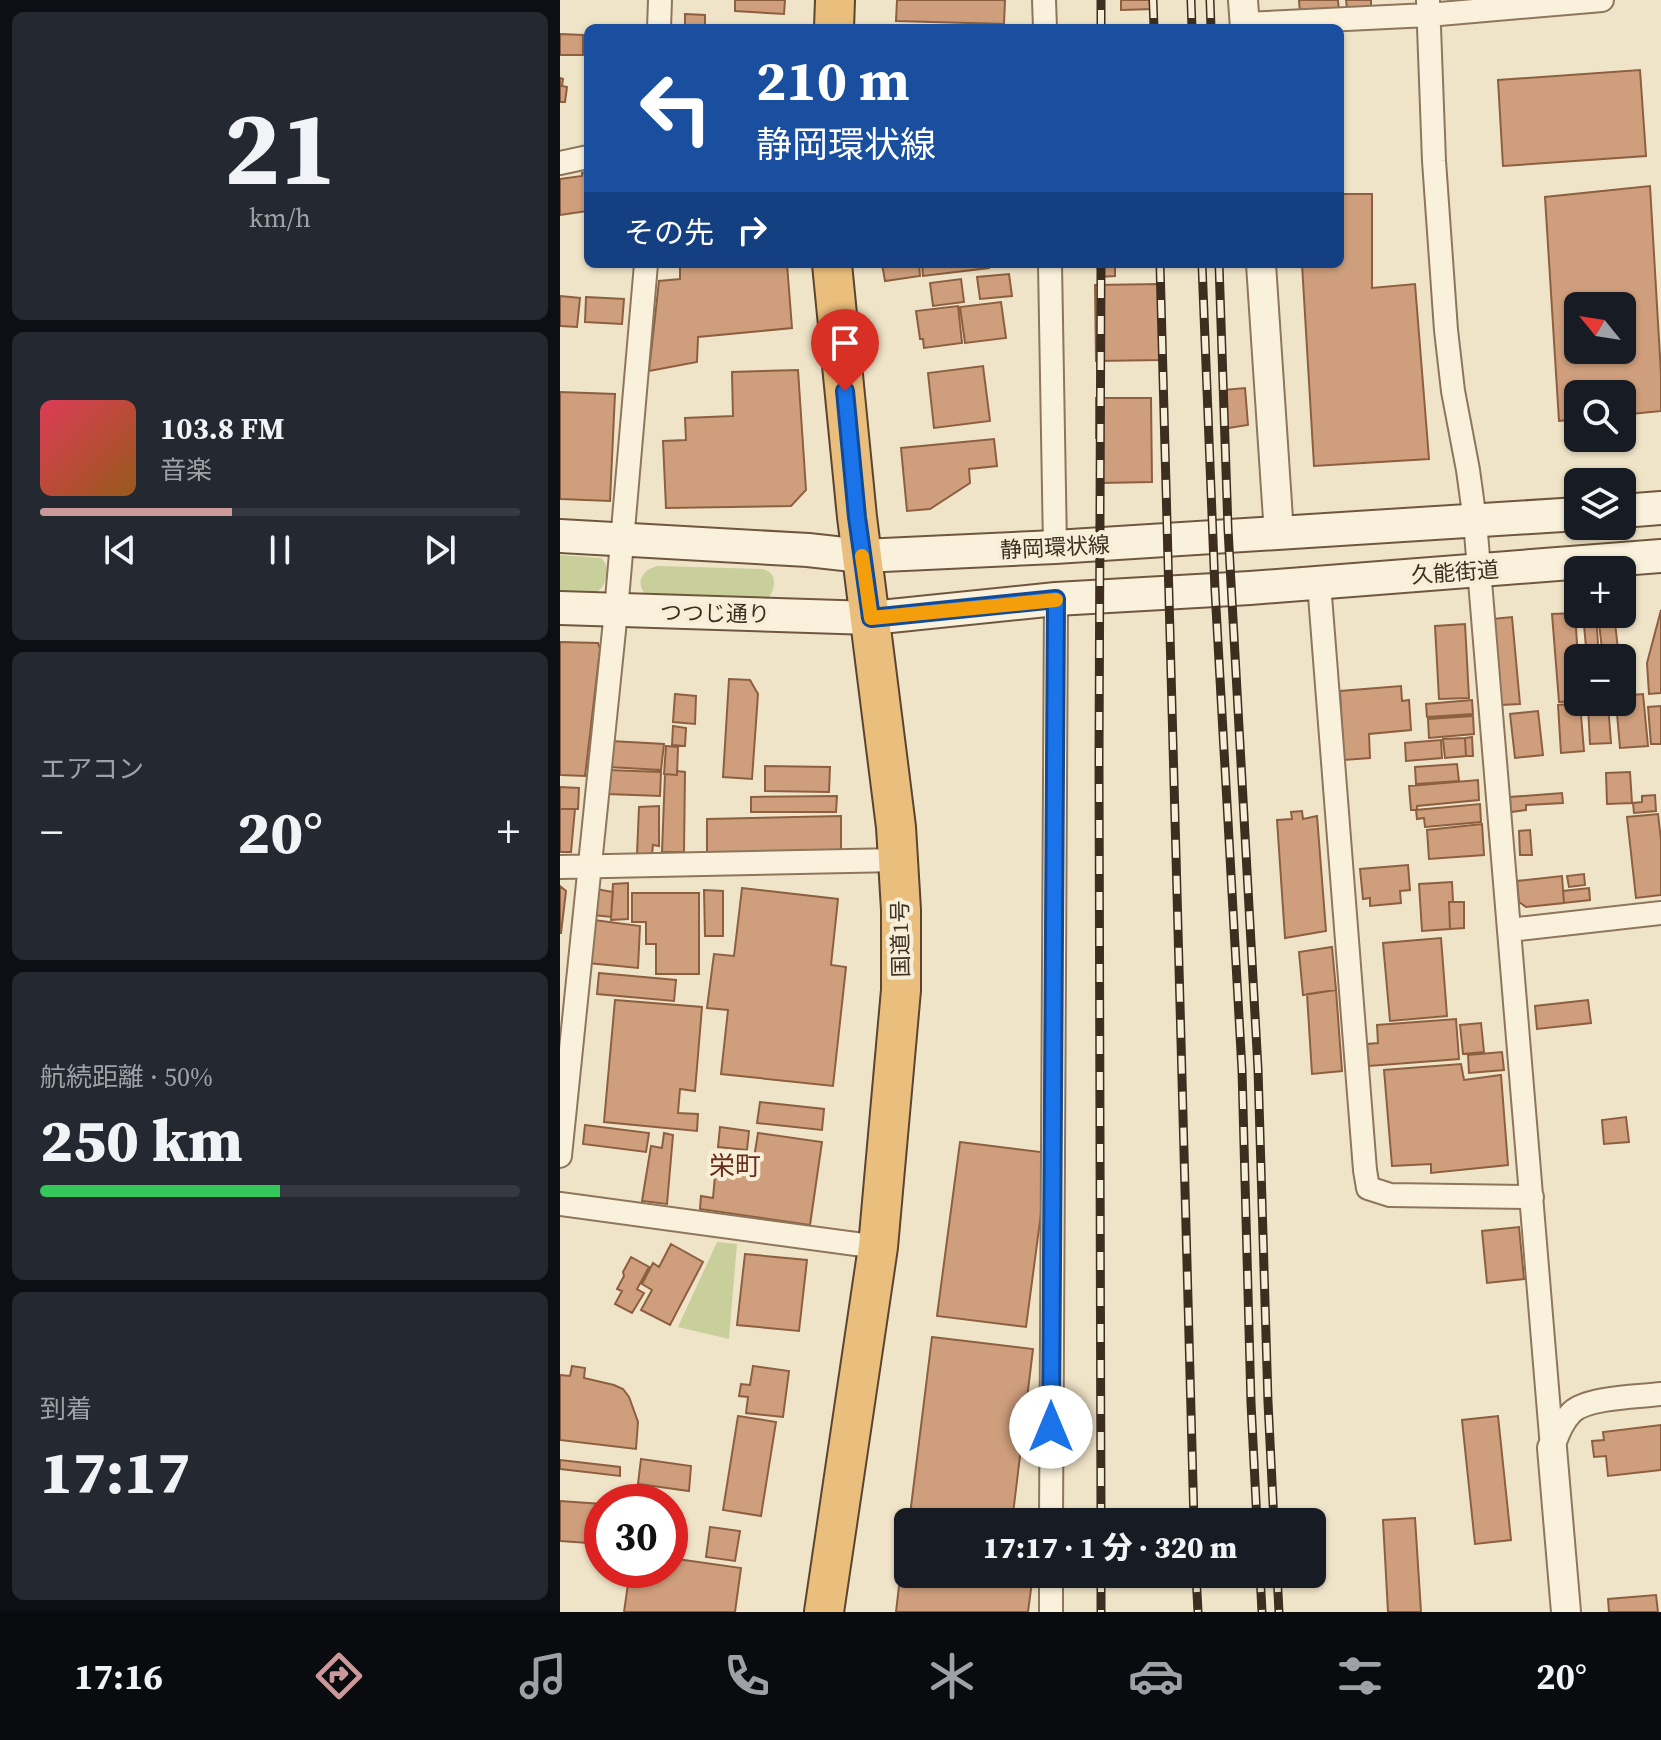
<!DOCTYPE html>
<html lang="ja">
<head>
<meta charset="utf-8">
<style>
  body { margin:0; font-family:"Source Serif 4","Noto Sans JP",serif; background:#242831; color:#f1f3f6; height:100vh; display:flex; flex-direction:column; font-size:30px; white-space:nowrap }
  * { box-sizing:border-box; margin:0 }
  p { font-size:26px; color:#9ea1a6 }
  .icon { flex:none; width:44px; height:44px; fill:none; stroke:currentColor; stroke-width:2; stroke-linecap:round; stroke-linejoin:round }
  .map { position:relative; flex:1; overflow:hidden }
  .details { display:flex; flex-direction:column; gap:12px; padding:12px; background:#0d0f14; width:560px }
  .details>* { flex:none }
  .hud { position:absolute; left:24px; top:24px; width:760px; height:244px; border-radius:12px; box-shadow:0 2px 6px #0004; background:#1a4fa0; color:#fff; overflow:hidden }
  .needle { width:52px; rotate:300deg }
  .tools { position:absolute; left:1004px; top:292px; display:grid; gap:16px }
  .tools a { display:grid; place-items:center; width:72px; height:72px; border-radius:12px; background:#171b24; box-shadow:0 2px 6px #0004; font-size:40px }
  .speed { position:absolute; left:24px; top:1484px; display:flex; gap:16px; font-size:40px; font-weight:700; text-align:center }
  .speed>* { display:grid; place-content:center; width:104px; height:104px; border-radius:50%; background:#171b24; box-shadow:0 2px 6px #0004; line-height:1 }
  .speed .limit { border:12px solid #d22; background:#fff; color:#111 }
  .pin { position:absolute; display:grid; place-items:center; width:68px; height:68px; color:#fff; margin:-82px -34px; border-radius:50% 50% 50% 0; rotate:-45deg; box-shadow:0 0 8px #0007 }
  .pin .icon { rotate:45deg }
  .me { position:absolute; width:88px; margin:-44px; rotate:0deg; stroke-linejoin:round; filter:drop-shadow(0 0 6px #0008) }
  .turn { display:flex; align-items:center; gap:28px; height:168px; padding:0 40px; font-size:36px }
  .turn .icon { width:104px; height:104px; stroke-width:2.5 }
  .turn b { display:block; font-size:56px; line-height:68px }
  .then { display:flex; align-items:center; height:76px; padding:0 40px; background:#0003; gap:16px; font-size:30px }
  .big { font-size:60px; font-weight:800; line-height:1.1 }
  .details .card { flex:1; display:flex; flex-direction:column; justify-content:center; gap:12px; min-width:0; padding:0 28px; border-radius:12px; background:#242831 }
  .details .dial { align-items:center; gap:0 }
  .dial b { font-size:104px; line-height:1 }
  .song { display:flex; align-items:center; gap:24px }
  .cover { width:96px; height:96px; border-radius:12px; background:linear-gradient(135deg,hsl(350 70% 55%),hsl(30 70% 35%)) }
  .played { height:8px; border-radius:4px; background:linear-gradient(90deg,#cc999b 40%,#363941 40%) }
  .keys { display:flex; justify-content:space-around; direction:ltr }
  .heat { display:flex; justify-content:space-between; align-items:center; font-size:44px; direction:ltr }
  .charge { height:12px; border-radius:6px; background:linear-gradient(90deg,#34c759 50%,#363941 0) }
  .trip { position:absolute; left:334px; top:1508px; width:432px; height:80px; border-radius:12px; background:#171b24; box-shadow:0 2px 6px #0004; font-weight:800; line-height:80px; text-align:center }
  .tab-bar { display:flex; height:128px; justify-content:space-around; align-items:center; background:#090b0e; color:#9ea1a6 }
  .tab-bar .icon { width:56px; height:56px }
  .tab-bar .on { color:#cc999b }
  .tab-bar b { font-size:36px; color:#f1f3f6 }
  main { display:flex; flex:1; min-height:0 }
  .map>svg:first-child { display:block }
</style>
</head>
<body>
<main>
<section class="details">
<div class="card dial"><b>21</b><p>km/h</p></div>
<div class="card">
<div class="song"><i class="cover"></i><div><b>103.8 FM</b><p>音楽</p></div></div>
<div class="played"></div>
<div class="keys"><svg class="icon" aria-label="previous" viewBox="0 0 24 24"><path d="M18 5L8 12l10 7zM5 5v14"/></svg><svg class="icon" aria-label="pause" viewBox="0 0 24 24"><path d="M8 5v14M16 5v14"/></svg><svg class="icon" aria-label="next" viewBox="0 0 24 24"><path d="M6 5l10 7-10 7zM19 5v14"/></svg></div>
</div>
<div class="card"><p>エアコン</p>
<div class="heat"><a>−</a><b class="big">20°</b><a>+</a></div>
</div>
<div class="card"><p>航続距離 · 50%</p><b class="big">250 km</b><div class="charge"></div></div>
<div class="card"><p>到着</p><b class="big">17:17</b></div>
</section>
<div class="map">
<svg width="1101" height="1612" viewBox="0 0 1101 1612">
  <rect width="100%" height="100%" fill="#f0e4c8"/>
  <path fill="#c9cf9b" d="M0,555L41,558C47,564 48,569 46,577C42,601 18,594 0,593Z
    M98,566L202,569C218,572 216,588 208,599L87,596C74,584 82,569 98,566Z
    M157,1242L177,1244L169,1339L118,1327Z"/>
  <path fill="#cf9f7d" stroke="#8d5f41" stroke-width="2" fill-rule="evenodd" d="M175,0H225L224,14L175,11Z
    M337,0H445L444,24L336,21Z
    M561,0H594V9L561,10Z
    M739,0H778L779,12L740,14Z
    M786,0H811V7L787,8Z
    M125,14L145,15V28H125Z
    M0,34L23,35V55H0Z
    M1080,70L1086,156L943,166L938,80Z
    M0,78L3,79L2,86L7,87L5,102H0Z
    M28,172V211L0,215V179L22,176V173Z
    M1090,186L1101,374V411L1062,415V394H1018V419L999,421L985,197ZM1018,306H1062V350H1018Z
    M780,194H812V288L855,284L869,459L754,466L742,264H780Z
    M120,264H227L232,328L138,337L137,362L89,371L99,281L120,279Z
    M322,264H359L360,276L325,281Z
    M362,264H429V268L363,276Z
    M537,264H555V276L539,277Z
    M449,274L452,296L420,299L417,277Z
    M401,279L404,302L373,306L370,283Z
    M599,284L600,360L536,361L535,285Z
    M0,296L20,298L17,327L0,326Z
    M26,297L64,299L62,324L25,322Z
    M441,302L446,338L405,343L400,307Z
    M398,306L402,343L364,348L363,339H360L356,311Z
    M423,366L430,421L374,428L368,373Z
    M238,370L246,490L231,506L106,508L103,441L126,440L125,418L173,416L172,372Z
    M685,388L688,425L668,428L664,390Z
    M0,392L55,394L50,501L0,499Z
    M536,398H591L592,482L541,483V438H536Z
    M434,439L437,466L409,469L410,483L370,509L347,511L341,448Z
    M1101,610V693L1089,694L1087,663Z
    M1015,613L1018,658V701L999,702L992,614Z
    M1023,614H1036L1039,658H1027Z
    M1038,614H1054L1059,658H1043Z
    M952,617L960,704L941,705L933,619Z
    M905,624L909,698L879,699L875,626Z
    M0,642L38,643L40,649L25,776L0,775Z
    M169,679L190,680L198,694L192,779L163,777Z
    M841,686L842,701L849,700L851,730L809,734L810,758L784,760L780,691Z
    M115,694L136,696L135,724L113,722Z
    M1083,694L1088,746L1060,748L1056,702H1062V696Z
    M912,700L913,714L867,717L866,704Z
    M1020,703L1024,751L1001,753L998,705Z
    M1048,704L1051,743L1030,744L1028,706Z
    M1101,706V744H1091L1088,707Z
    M978,711L983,755L955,758L950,714Z
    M913,716L914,734L869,738L868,719Z
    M113,726L126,728L125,746L112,745Z
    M912,737L913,756H906L905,738Z
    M905,738L906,756L885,758L883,739Z
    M881,740L882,758L846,761L845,743Z
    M51,741L104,744L101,770L49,767Z
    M106,746L118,747L117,775L104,774Z
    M897,764L899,781L856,784L855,767Z
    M205,766L270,767L269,792L205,791Z
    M48,770L101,772L100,796L47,794Z
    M117,771L125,772L124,852H102L105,774L117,775Z
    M1070,772L1072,803L1047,804L1046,773Z
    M918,780L919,800L857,806V810H851L849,786Z
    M0,787L19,788L18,809H0Z
    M1002,793L1003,803L966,805V810L951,812L950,797Z
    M1095,795L1096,811L1074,813L1073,803L1082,802V796Z
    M277,796L276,812H191V797Z
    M920,804L921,822L865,827L864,818L857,819L856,810Z
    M99,806V846L93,845L92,854H77L79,807Z
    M0,809H15L11,852H0Z
    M742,811L743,819L757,816L766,931L725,938L717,820L732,819L731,812Z
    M1098,814L1101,840V895L1076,898L1067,817Z
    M281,816V852L147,854V819Z
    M922,824L924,855L869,859L867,830Z
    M970,830L972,855H960L959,831Z
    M848,865L850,890L840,891L841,903L810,906V898L803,899L800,869Z
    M1024,874L1025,885L1009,887L1007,876Z
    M1002,876L1004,903L966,907L959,902L957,881Z
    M892,882L893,902H889L890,929L862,931L859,884Z
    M68,883V919L51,920L53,884Z
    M0,886L6,891L1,933H0Z
    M182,888L278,899L271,965L286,967L273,1086L161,1074L168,1010L147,1008L154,954L174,956Z
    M1029,888L1030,900L1004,903L1003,891Z
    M36,889L53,892L51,917L34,915Z
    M144,890L163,891V936H145Z
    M72,893H139V974H96V944H86V922H72Z
    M889,902H904V928L890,929Z
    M34,920L80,926L78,968L28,963Z
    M881,938L887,1016L830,1021L823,943Z
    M772,947L776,990L743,995L739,952Z
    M39,973L116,980L114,1001L37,994Z
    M776,990L782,1071L752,1074L747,994Z
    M55,1000L142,1007L135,1091L120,1089L118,1113L138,1114L137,1131L44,1122Z
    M1028,1000L1031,1023L977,1029L975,1006Z
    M896,1019L899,1059L809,1066L807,1044L818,1043L817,1025Z
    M921,1023L924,1052L903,1054L900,1025Z
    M942,1052L944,1070L909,1073L908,1055Z
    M901,1064L904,1080L941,1075L948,1165L871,1173V1164L832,1166L824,1070Z
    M200,1102L264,1109L262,1130L197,1123Z
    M1066,1117L1069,1142L1044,1144L1042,1120Z
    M25,1125L89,1133L86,1152L23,1144Z
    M160,1127L189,1131L187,1150L158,1147Z
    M104,1133L113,1135L107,1204L82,1201L91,1146L102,1148Z
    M198,1133L262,1142L250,1225L140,1209L141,1196L153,1198L157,1153L194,1158Z
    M400,1142L489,1153L466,1327L377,1316Z
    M959,1227L964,1279L927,1283L922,1231Z
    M111,1244L143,1262L110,1325L81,1310L92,1290L82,1284L93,1263L99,1267Z
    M185,1254L247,1260L239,1331L177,1325Z
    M71,1257L89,1267L77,1289L84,1293L72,1313L55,1304L62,1291L57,1289L64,1276L63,1272Z
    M372,1337L473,1349L452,1522H407L350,1515Z
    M12,1366L25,1368L24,1378L54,1385L63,1389L69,1397L78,1422L76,1449L0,1440V1375L10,1376Z
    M193,1366L229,1371L223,1417L186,1413L188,1397L179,1396L181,1384L190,1385Z
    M178,1416L216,1422L201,1516L163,1510Z
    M938,1416L951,1540L915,1544L902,1420Z
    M1101,1425V1470L1048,1476L1046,1456L1034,1457L1032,1441L1044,1440L1043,1432Z
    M81,1459L131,1466L129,1491L78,1484Z
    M0,1460L60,1467V1476L0,1469Z
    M0,1501L42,1504V1544L0,1541Z
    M855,1518L861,1612H828L823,1520Z
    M150,1527L180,1531L175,1561L146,1557Z
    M344,1542L348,1543V1574H473L468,1612H336Z
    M110,1558L181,1568L175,1612H64L70,1570H110Z
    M1096,1595L1098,1612H1049L1048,1599Z"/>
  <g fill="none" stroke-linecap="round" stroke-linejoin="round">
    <g stroke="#8d765c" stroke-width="26">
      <path id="minor" d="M484,0L485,28
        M868,0L874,161L886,330L893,391L908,470L915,521L992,1448
        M685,24L868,15L1042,0
        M99,28L100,0
        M0,163L28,157
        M490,264L495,547
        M759,583L805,1170L808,1188L830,1195L972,1197
        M0,867L338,860
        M949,930L1101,913
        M0,1156L56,611L86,264
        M0,1204L318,1247
        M993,1447C998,1434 1002,1422 1012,1412C1028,1397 1079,1397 1101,1394
        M491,1522L496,599
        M491,1574V1612"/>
    </g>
    <g stroke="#8d765c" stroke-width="32">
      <path id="tertiary" d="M683,0L685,28
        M701,264L719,534
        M992,1448L1006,1612"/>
    </g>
    <g stroke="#6f573f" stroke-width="36">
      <path id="secondary" d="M1062,511L1101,508
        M0,536L248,550L302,556L495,547L1018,514
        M0,608L311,618L496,599L690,588L1101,556"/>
    </g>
    <g stroke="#5b4430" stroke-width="42">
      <path id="trunk" d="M274,28L275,0
        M264,1612L318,1247L341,990V910L336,827L297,517L272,264"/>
    </g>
    <use href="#minor" stroke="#faf1dc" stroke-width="22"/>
    <use href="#tertiary" stroke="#faf1dc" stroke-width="28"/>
    <use href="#secondary" stroke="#faf1dc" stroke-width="32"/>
    <use href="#trunk" stroke="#eabe7c" stroke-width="38"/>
    <g stroke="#3d2e20" stroke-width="9">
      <path id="rail" d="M593,0L594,28
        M631,0L632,28
        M650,0L651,28
        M541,28V0
        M600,264L634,1522
        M642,264L655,590L682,1070L691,1403L697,1522
        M659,264L668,529L698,1069L708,1402L714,1522
        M541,1522L539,760L541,264
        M541,1574V1612
        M636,1574L638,1612
        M700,1574L702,1612
        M717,1574L719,1612"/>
    </g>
    <use href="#rail" stroke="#f7eed8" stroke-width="6" stroke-dasharray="18" stroke-linecap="butt"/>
  </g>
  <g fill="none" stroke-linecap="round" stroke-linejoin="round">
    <g stroke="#114b97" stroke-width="20">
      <path id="route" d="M285,391L297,517L311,618L496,599L491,1427"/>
    </g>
    <use href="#route" stroke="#1a73e8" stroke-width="14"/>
    <path stroke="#f59e0b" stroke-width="14" d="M302,556L311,618L496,600"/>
  </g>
  <g text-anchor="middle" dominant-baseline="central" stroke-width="8" stroke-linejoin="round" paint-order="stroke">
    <g font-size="22" fill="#3d2e20" stroke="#f7eed8">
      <text transform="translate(495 547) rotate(-3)">静岡環状線</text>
      <text transform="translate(895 572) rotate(-4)">久能街道</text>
      <text transform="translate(155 613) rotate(1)">つつじ通り</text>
      <text transform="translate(340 939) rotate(-91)">国道1号</text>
    </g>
    <g font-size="26" fill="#6b2e1e" stroke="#f7eed8">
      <text x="175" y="1166">栄町</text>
    </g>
  </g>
</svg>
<div class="tools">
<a><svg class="needle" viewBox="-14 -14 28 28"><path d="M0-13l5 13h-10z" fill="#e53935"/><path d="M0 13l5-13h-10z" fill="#9ea1a6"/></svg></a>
<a><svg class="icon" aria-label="search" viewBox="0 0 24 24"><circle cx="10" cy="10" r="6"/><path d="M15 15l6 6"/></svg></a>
<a><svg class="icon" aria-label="layers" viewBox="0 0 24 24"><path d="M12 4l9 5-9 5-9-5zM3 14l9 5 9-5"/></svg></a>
<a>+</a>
<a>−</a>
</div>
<div class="speed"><div class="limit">30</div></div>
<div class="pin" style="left:285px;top:391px;background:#d93025"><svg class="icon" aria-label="arrive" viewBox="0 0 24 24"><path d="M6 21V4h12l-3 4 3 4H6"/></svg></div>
<svg class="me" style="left:491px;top:1427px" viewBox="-20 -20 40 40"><circle r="19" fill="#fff"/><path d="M0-13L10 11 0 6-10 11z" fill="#1a73e8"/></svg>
<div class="trip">17:17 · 1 分 · 320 m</div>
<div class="hud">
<div class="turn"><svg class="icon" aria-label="left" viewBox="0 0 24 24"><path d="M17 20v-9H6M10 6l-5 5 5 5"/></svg><div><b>210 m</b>静岡環状線</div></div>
<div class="then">その先<svg class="icon" aria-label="right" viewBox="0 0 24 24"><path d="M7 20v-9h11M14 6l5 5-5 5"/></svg></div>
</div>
</div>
</main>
<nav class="tab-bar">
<b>17:16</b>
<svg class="icon on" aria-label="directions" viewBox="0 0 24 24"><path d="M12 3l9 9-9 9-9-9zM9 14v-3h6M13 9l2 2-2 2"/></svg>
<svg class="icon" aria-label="music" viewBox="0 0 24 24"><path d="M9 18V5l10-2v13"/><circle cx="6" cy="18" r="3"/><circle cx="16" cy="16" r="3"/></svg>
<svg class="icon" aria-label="phone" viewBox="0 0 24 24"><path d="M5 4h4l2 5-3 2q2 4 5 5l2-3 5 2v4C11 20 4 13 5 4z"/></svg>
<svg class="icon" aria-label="climate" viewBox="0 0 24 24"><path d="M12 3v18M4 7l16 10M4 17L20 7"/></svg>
<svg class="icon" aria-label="car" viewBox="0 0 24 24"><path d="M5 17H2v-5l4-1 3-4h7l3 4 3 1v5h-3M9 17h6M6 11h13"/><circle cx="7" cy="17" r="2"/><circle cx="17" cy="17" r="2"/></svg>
<svg class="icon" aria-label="filters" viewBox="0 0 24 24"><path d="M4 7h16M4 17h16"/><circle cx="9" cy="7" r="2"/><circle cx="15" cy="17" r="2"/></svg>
<b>20°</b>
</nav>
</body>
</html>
